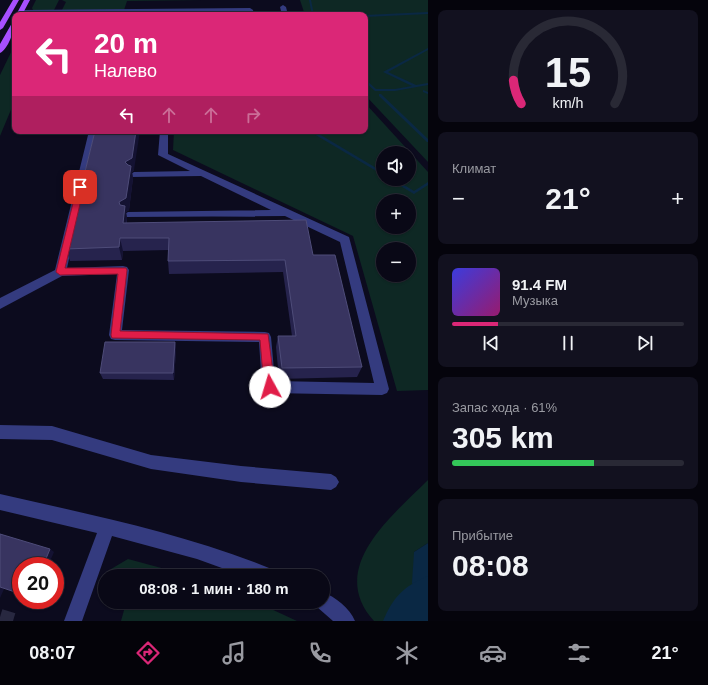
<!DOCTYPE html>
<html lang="ru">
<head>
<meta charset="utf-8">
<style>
  body { margin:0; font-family:Helvetica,sans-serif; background:#12111f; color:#f1f3f6; height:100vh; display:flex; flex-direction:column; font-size:15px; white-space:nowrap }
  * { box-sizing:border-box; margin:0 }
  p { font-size:13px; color:#999aa1 }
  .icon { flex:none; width:22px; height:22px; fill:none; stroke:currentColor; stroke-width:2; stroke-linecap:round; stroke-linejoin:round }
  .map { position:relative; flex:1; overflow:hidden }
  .sheet { display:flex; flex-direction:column; gap:10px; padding:10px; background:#05040c; width:280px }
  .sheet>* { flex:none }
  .top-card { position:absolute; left:12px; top:12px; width:356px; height:122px; border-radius:8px; box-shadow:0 1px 3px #0004,0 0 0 1px #292935; background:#db2777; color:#fff; overflow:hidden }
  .fabs { position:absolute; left:376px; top:146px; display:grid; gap:8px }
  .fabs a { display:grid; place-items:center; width:40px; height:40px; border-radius:50%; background:#090816; box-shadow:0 1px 3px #0004,0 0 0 1px #292935; font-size:20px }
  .speed { position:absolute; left:12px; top:557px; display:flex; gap:8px; font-size:20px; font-weight:700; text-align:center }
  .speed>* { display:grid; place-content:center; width:52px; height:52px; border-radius:50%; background:#090816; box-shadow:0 1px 3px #0004,0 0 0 1px #292935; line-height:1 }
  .speed .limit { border:6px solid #d22; background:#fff; color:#111 }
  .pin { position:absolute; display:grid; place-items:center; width:34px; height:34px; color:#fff; margin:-17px; border-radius:8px; box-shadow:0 2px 6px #0006 }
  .me { position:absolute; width:44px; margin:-22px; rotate:354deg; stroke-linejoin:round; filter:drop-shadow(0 0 3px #0008) }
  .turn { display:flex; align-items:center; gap:14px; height:84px; padding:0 16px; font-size:18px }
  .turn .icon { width:52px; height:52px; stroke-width:2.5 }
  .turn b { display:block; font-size:28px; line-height:34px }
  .lanes { display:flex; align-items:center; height:38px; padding:0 16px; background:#0003; justify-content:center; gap:20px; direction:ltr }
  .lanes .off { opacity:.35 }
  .big { font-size:30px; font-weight:600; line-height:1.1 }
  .sheet .card { flex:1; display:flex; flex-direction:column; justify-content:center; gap:6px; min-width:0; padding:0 14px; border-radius:8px; background:#12111f }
  .sheet .dial { align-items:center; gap:0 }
  .dial svg { height:104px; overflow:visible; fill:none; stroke:#292935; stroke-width:7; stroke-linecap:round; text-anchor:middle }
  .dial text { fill:#f1f3f6; stroke:none }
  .song { display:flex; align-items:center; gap:12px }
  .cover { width:48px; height:48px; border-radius:6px; background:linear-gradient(135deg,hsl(240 70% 55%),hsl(320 70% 35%)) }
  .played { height:4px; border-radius:2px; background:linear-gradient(90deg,#db2777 20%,#292935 20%) }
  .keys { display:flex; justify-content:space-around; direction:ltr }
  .heat { display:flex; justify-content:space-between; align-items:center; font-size:22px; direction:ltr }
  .charge { height:6px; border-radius:3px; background:linear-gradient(90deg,#34c759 61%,#292935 0) }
  .trip { position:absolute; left:98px; top:569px; width:232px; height:40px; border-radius:20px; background:#090816; box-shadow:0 1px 3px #0004,0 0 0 1px #292935; font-weight:600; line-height:40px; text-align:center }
  .menu { display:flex; height:64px; justify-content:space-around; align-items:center; background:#040309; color:#999aa1 }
  .menu .icon { width:28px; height:28px }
  .menu .current { color:#db2777 }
  .menu b { font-size:18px; color:#f1f3f6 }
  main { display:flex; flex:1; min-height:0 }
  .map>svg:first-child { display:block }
</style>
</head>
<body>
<main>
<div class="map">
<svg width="428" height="621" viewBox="0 0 428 621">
  <rect width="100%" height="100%" fill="#0c0b1e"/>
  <path fill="#0e2824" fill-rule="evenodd" d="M36,0H59L54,10H33L32,8Z
    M62,0H202L127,1L124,10H62L66,2Z
    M300,0H428V162L365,95V15H301L304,12Z
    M15,44V100L0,136V75Z
    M365,103L428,172V390L397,391L353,236L173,150L174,131H365ZM383,153H409V179H383ZM383,201H409V227H383ZM383,249H409V275H383Z
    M428,480V543L414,552L424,602H428V621H374C326,568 392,516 428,480Z
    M128,559L191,576H111V569Z
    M125,602H256L297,621H121L126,603Z"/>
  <path fill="#0a2844" d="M428,543V602H424L412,583L414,552Z"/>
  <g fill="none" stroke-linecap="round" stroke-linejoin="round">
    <path fill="#0a2844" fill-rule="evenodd" d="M309,0H311L314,15H312Z
      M428,12V14L365,17V15Z
      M428,48V50L388,72L416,85L428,83V85L395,91H375L365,82V79L376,89H395L412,86L383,72Z
      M423,90L428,92V94L423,92Z
      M379,94H381L428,139V142H427L379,96Z
      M309,131H314L383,172V175Z
      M389,179H394L414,191L428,182V185L414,194Z"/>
    <path fill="#0a2844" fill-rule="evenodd" d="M428,576V621H383C393,597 404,586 428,576Z"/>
    <path stroke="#282840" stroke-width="16" stroke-dasharray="16 8" stroke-linecap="butt" d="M0,617L13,621"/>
    <path fill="#343b7f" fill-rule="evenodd" d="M283,5L286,7L288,15H282L280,7Z
      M250,8L253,10L254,15H248L247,12L21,14L18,12L21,10Z
      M89,131H97L67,268L123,266L127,267L129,270L122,330L265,332L269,333L271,337L275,381L374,383L340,242L285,216L124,217L123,215L128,212L271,210L201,176L131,177L129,175L134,172L190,171L158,155L160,131H168V154L349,237L389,389L387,393L382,395L269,393L264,391L262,387L259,342L115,340L111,339L109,335L117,274L62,276L0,309V298L55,270Z
      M0,425L52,426L151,455L241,466L331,474L336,477L339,482L336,487L331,490L241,482L151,469L52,440L0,439Z
      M0,494C92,515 187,534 274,570L276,576H244L197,559L112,536L82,621H64L97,533L0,510Z
      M323,592C335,597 350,608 355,621H333L317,607L315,602H323Z"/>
    <path fill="#a74fff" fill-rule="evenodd" d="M13,0H19L3,28L0,30V22Z
      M24,0H30L22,15H16Z
      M15,21C15,29 8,50 0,53V44L12,23Z"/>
  </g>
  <path fill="#26234d" d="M95,131L134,170L132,172L133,178L129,210L126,212L127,218V223L313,255L362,367L357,377L279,379L276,347L278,336H292L283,272L169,274L168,261L169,250L123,251L122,260L70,261L66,249Z
    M175,342L176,350L174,380L103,379L100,373Z"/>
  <path fill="#141232" d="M136,131H140L134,170L132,172L133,178L129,210L126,212L127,218L125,236L119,202L125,162Z
    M120,238L123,251L122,260L119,247Z
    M175,342L176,350L174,380L173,373Z
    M50,549L54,552L48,566H43Z
    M0,587L4,589L0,598Z"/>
  <path fill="#383460" stroke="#4e4c79" d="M95,131H136L132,158L125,162L128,165L131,166L126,198L119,202L120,205L125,206L123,223L306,220L313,255H335L362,367L282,368L278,336H296L285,260L168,261L169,238H120L119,247L66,249Z
    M105,342H175L173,373H100Z
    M0,534L50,549L43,566H21V594L0,587Z"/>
  <path fill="#e11d48" stroke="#92132f" d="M80,185L84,187L65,268H126L127,270L120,331L268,334L275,387L273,391L270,392L266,391L264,387L260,340L112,338L111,335L118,274L60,275L56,272L77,187Z"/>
</svg>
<div class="fabs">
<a><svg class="icon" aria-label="sound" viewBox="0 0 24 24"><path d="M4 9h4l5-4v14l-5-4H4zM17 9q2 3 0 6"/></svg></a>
<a>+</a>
<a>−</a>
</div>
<div class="speed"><div class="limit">20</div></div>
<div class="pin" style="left:80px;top:187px;background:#d93025"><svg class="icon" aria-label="arrive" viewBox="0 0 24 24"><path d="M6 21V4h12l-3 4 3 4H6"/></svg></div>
<svg class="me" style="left:270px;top:387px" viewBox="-20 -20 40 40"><circle r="19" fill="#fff"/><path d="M0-13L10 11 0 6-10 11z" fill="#e11d48"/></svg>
<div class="trip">08:08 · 1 мин · 180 m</div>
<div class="top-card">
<div class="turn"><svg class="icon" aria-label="left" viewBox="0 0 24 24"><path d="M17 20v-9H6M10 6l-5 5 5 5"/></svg><div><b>20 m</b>Налево</div></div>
<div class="lanes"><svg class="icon" aria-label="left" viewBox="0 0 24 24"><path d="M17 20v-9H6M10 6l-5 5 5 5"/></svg><svg class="icon off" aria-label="ahead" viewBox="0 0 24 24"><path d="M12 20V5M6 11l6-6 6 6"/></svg><svg class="icon off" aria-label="ahead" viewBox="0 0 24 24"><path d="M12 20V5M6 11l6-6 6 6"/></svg><svg class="icon off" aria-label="right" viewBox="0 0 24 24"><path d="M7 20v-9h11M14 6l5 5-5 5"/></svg></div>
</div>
</div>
<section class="sheet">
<div class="card dial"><svg viewBox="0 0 100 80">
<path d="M14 69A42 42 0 1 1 86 69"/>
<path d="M14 69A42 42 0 0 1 8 51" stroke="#db2777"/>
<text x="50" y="56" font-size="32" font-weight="700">15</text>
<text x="50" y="72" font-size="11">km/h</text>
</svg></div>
<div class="card"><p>Климат</p>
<div class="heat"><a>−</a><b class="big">21°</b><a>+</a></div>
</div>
<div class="card">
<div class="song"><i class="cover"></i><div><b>91.4 FM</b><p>Музыка</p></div></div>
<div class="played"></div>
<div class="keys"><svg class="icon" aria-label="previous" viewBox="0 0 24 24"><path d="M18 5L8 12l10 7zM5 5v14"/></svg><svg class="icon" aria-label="pause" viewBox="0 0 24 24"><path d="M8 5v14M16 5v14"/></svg><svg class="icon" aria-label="next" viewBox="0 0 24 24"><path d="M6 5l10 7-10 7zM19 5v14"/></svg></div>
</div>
<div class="card"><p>Запас хода · 61%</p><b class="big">305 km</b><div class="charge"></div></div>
<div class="card"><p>Прибытие</p><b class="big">08:08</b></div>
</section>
</main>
<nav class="menu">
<b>08:07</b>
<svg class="icon current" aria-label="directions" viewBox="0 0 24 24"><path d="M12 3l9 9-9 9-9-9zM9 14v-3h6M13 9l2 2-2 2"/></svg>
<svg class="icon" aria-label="music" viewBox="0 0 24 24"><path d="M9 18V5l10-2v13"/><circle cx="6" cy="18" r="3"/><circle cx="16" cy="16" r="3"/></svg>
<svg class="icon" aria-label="phone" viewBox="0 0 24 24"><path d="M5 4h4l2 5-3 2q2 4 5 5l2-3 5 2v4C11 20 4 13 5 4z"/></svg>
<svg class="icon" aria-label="climate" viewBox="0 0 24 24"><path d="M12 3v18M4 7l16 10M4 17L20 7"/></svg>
<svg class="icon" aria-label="car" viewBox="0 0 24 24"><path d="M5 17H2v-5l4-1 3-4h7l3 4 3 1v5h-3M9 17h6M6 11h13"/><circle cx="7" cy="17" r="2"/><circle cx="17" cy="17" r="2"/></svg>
<svg class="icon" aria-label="filters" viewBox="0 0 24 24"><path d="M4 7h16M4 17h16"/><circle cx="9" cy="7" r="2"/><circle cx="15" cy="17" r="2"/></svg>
<b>21°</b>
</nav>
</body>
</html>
